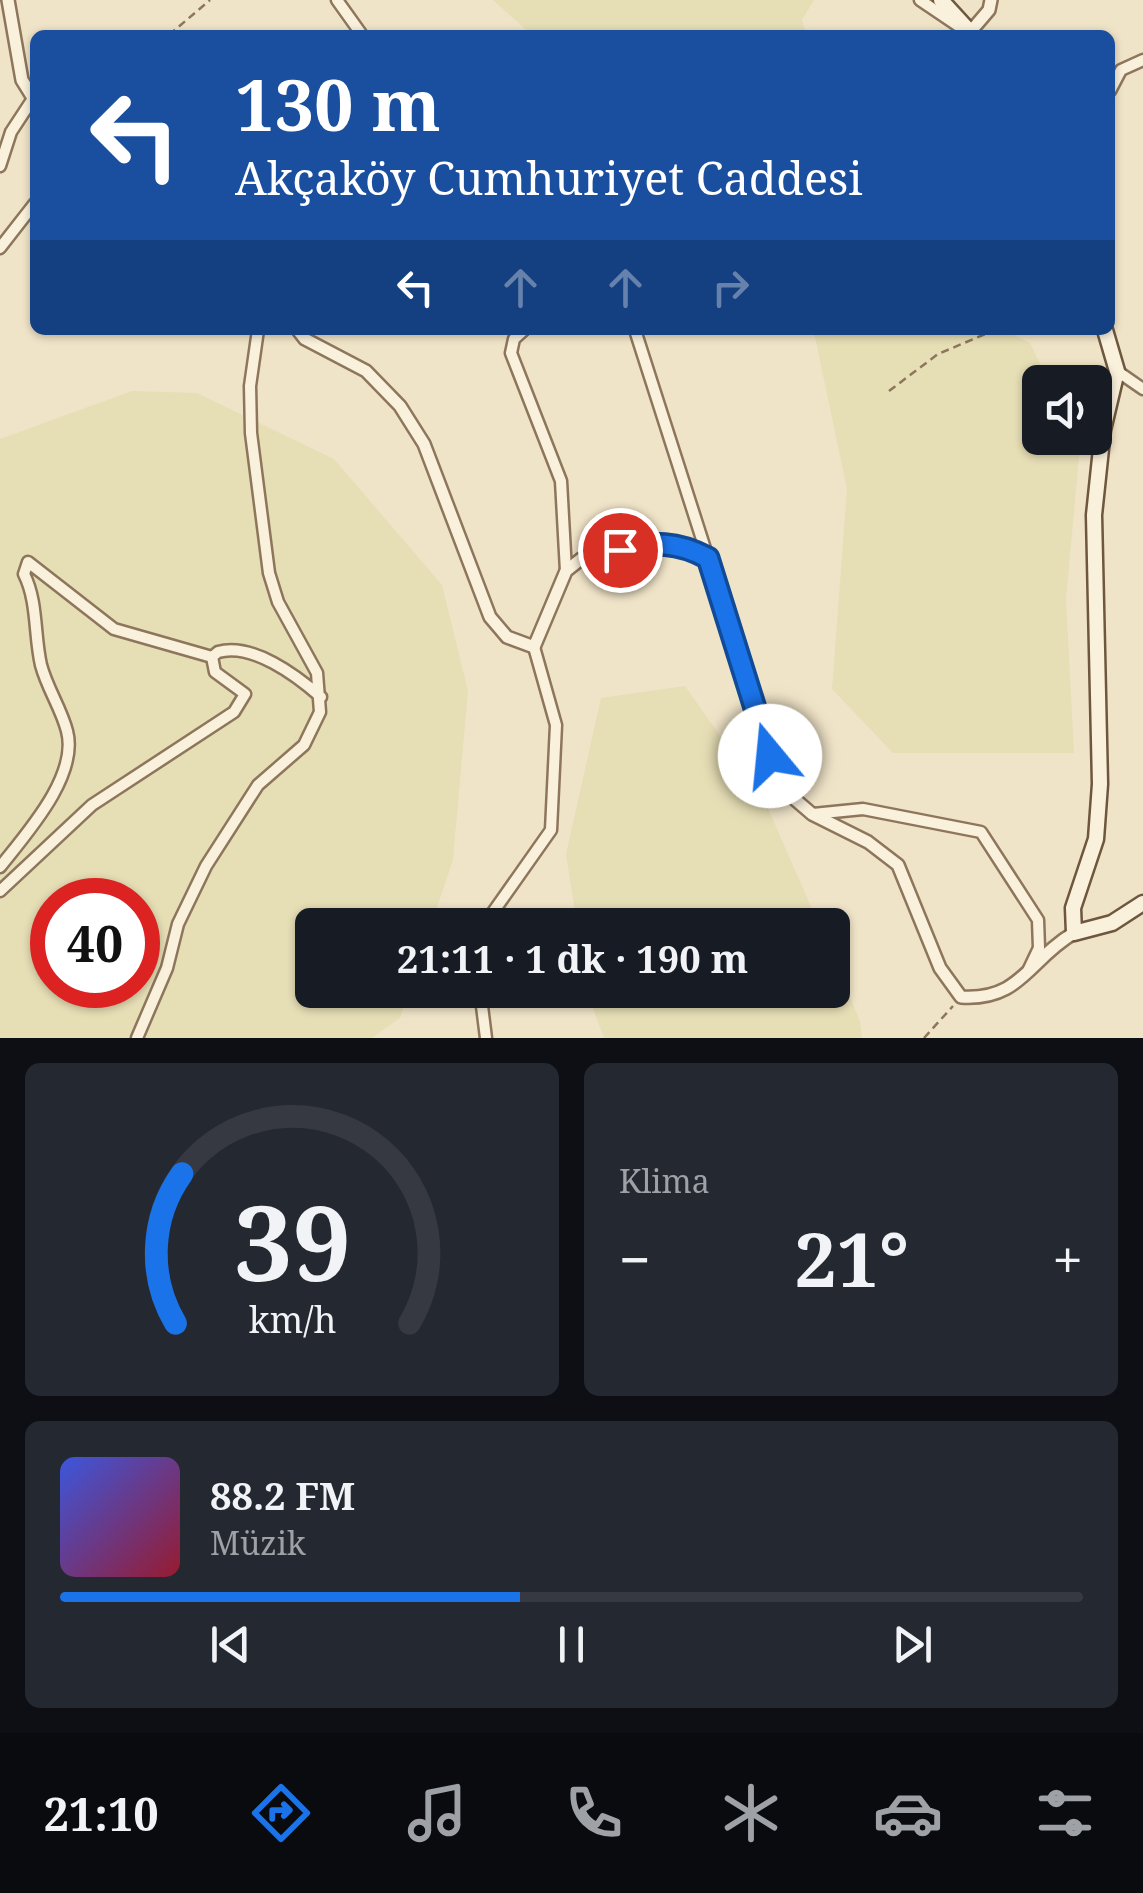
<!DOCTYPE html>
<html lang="tr">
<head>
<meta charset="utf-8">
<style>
  body { margin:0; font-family:"Noto Serif",serif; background:#242831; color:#f1f3f6; height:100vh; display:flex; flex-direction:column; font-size:38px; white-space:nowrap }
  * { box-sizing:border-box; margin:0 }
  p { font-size:32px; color:#9ea1a6 }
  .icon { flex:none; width:55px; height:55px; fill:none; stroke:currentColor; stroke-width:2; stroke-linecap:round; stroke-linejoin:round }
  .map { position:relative; height:1038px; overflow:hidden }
  .sheet { display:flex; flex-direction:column; gap:25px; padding:25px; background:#0d0f14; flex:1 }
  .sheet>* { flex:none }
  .banner { position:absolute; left:30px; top:30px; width:1085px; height:305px; border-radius:15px; box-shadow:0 2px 8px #0004; background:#1a4fa0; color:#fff; overflow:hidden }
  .fabs { position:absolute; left:1022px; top:365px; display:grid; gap:20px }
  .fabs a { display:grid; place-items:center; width:90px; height:90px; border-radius:15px; background:#171b24; box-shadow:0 2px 8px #0004; font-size:50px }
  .speed { position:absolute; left:30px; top:878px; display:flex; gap:20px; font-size:50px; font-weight:700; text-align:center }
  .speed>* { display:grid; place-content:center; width:130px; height:130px; border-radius:50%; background:#171b24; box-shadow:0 2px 8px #0004; line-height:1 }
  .speed .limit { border:15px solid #d22; background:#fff; color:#111 }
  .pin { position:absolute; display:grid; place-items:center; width:85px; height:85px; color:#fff; margin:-42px; border:5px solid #fff; border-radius:50%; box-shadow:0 2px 10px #0007 }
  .me { position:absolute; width:110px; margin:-55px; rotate:343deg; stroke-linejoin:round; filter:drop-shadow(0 0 8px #0008) }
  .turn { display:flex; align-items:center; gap:35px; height:210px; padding:0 40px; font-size:45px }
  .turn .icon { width:130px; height:130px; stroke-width:2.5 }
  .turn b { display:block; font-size:70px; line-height:85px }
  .lanes { display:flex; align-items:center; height:95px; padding:0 40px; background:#0003; justify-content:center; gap:50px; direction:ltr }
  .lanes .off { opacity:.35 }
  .big { font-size:75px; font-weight:700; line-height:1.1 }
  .sheet .tile { flex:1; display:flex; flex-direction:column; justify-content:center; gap:15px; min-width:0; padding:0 35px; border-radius:15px; background:#242831 }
  .sheet .dial { align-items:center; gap:0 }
  .dial svg { height:260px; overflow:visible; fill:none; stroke:#363941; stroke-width:7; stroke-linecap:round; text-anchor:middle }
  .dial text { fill:#f1f3f6; stroke:none }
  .song { display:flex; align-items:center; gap:30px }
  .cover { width:120px; height:120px; border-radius:15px; background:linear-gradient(135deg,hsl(230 70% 55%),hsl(350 70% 35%)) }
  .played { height:10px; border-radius:5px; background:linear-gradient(90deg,#1a73e8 45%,#363941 45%) }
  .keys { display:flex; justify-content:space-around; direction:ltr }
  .heat { display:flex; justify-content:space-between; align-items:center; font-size:55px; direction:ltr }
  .sheet .tiles { flex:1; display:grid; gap:25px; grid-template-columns:1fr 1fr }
  .tile:last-child { grid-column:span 2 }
  .trip { position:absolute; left:295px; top:908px; width:555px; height:100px; border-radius:15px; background:#171b24; box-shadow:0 2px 8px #0004; font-weight:700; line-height:100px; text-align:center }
  .dock { display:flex; height:160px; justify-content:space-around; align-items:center; background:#090b0e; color:#9ea1a6 }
  .dock .icon { width:70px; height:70px }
  .dock .active { color:#1a73e8 }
  .dock b { font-size:45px; color:#f1f3f6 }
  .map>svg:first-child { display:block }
</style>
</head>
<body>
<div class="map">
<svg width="1143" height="1038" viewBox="0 0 1143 1038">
  <rect width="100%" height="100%" fill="#f0e4c8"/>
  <path fill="#e6deb5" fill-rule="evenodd" d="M493,0H814L802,20L806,35H532Z
    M810,330H1004L1030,343L1049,382H1040V438H1076L1080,447L1066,598L1074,753H893L832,689L847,489L815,337Z
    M132,391L197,393L334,459L442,585L468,691L453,860L431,925H312V990H409L400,1018L372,1038H0V439ZM52,900H138V985H52Z
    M685,686L763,797L819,925H577L566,854L601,698Z
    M833,957L860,1021L862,1038H604L590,1001L588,990H832Z"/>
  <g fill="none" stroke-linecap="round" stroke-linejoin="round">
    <g stroke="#8d765c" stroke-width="15">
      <path id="minor" d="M337,0L362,35
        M920,0L960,27
        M1110,91L1121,70L1143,60
        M0,166L11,132L32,100
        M0,248L35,203
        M524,330L514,339L511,353L561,481L566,571
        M635,330L708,558
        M1117,371L1143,389
        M813,814L863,809L981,832L1038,920L1039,948L1029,969
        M0,867C26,834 79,776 67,731C61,708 47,688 41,665C34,635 38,602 24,574L28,562L114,629L212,657
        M0,891L92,805L234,712L245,694L215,672L212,657L218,652C252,642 297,676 321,697
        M484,925L551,830L556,725L534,647
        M480,990L486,1038
        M137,1038L167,968L178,924L206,866L258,785L304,745L320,712L317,673L278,602L269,573L251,433L250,386L258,330"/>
    </g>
    <g stroke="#8d765c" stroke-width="16">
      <path id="tertiary" d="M8,0L22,80L35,101
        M971,31L989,10L991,0
        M298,330L305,339L366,371L400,406L424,444L490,617L507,637L534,647L566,571L581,559L659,541L687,547L708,558L784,790L812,814L868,842L898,865L940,968L961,997C1021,1001 1029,959 1074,933"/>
    </g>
    <g stroke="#6f573f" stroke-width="19">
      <path id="secondary" d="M941,0L973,35
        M1105,330L1117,371L1103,430L1094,515L1100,784L1096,839L1073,908L1074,933L1112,923L1143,903"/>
    </g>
    <path stroke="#8d765c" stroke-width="2.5" stroke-dasharray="8 5" stroke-linecap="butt" d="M169,35L210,0
      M889,391L938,354L995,330
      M924,1038L953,1006"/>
    <use href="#minor" stroke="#faf1dc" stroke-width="10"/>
    <use href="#tertiary" stroke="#faf1dc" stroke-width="11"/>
    <use href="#secondary" stroke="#faf1dc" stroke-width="14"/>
  </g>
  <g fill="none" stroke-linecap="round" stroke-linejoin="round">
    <g stroke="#114b97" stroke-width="25">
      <path id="route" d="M620,550C655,542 676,541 708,558L770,756"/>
    </g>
    <use href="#route" stroke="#1a73e8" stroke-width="18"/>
  </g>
</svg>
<div class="fabs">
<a><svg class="icon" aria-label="sound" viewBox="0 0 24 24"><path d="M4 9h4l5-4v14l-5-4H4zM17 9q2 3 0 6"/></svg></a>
</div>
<div class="speed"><div class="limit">40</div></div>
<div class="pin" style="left:620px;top:550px;background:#d93025"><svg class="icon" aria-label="arrive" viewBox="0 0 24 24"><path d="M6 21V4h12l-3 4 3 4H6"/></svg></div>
<svg class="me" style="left:770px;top:756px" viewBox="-20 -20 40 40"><circle r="19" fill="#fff"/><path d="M0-13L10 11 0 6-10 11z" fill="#1a73e8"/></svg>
<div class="trip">21:11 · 1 dk · 190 m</div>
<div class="banner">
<div class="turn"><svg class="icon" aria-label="left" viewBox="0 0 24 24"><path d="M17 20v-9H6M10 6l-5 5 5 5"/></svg><div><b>130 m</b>Akçaköy Cumhuriyet Caddesi</div></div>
<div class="lanes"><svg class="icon" aria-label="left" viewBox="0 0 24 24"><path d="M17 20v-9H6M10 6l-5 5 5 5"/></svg><svg class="icon off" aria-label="ahead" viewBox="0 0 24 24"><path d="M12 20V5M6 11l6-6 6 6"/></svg><svg class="icon off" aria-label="ahead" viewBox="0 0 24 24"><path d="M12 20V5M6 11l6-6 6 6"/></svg><svg class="icon off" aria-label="right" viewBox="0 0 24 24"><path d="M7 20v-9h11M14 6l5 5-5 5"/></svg></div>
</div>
</div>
<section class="sheet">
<div class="tiles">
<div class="tile dial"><svg viewBox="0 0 100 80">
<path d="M14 69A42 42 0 1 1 86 69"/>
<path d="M14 69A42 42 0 0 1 16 23" stroke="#1a73e8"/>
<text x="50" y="56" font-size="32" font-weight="700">39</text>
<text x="50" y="72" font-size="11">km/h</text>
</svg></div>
<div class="tile"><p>Klima</p>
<div class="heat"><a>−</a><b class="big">21°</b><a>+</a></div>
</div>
<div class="tile">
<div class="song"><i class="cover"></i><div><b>88.2 FM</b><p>Müzik</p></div></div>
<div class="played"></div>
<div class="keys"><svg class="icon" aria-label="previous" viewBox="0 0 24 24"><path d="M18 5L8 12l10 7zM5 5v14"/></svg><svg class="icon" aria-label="pause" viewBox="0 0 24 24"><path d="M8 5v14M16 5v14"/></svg><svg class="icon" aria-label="next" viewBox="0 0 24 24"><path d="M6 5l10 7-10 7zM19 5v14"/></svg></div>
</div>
</div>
</section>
<nav class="dock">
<b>21:10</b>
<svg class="icon active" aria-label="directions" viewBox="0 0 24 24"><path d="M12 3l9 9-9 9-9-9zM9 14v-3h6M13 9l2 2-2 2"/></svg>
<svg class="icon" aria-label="music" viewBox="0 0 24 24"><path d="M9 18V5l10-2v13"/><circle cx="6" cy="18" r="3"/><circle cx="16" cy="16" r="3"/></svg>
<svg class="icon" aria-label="phone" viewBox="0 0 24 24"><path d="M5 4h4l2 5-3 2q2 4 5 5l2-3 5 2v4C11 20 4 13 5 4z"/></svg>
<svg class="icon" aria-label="climate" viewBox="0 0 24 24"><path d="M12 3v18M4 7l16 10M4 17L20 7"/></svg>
<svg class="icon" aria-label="car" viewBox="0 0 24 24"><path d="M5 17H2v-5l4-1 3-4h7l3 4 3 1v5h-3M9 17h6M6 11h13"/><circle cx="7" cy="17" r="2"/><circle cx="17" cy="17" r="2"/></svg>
<svg class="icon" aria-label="filters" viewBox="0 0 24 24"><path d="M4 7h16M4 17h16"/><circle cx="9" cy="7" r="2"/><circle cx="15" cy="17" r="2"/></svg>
</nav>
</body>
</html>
